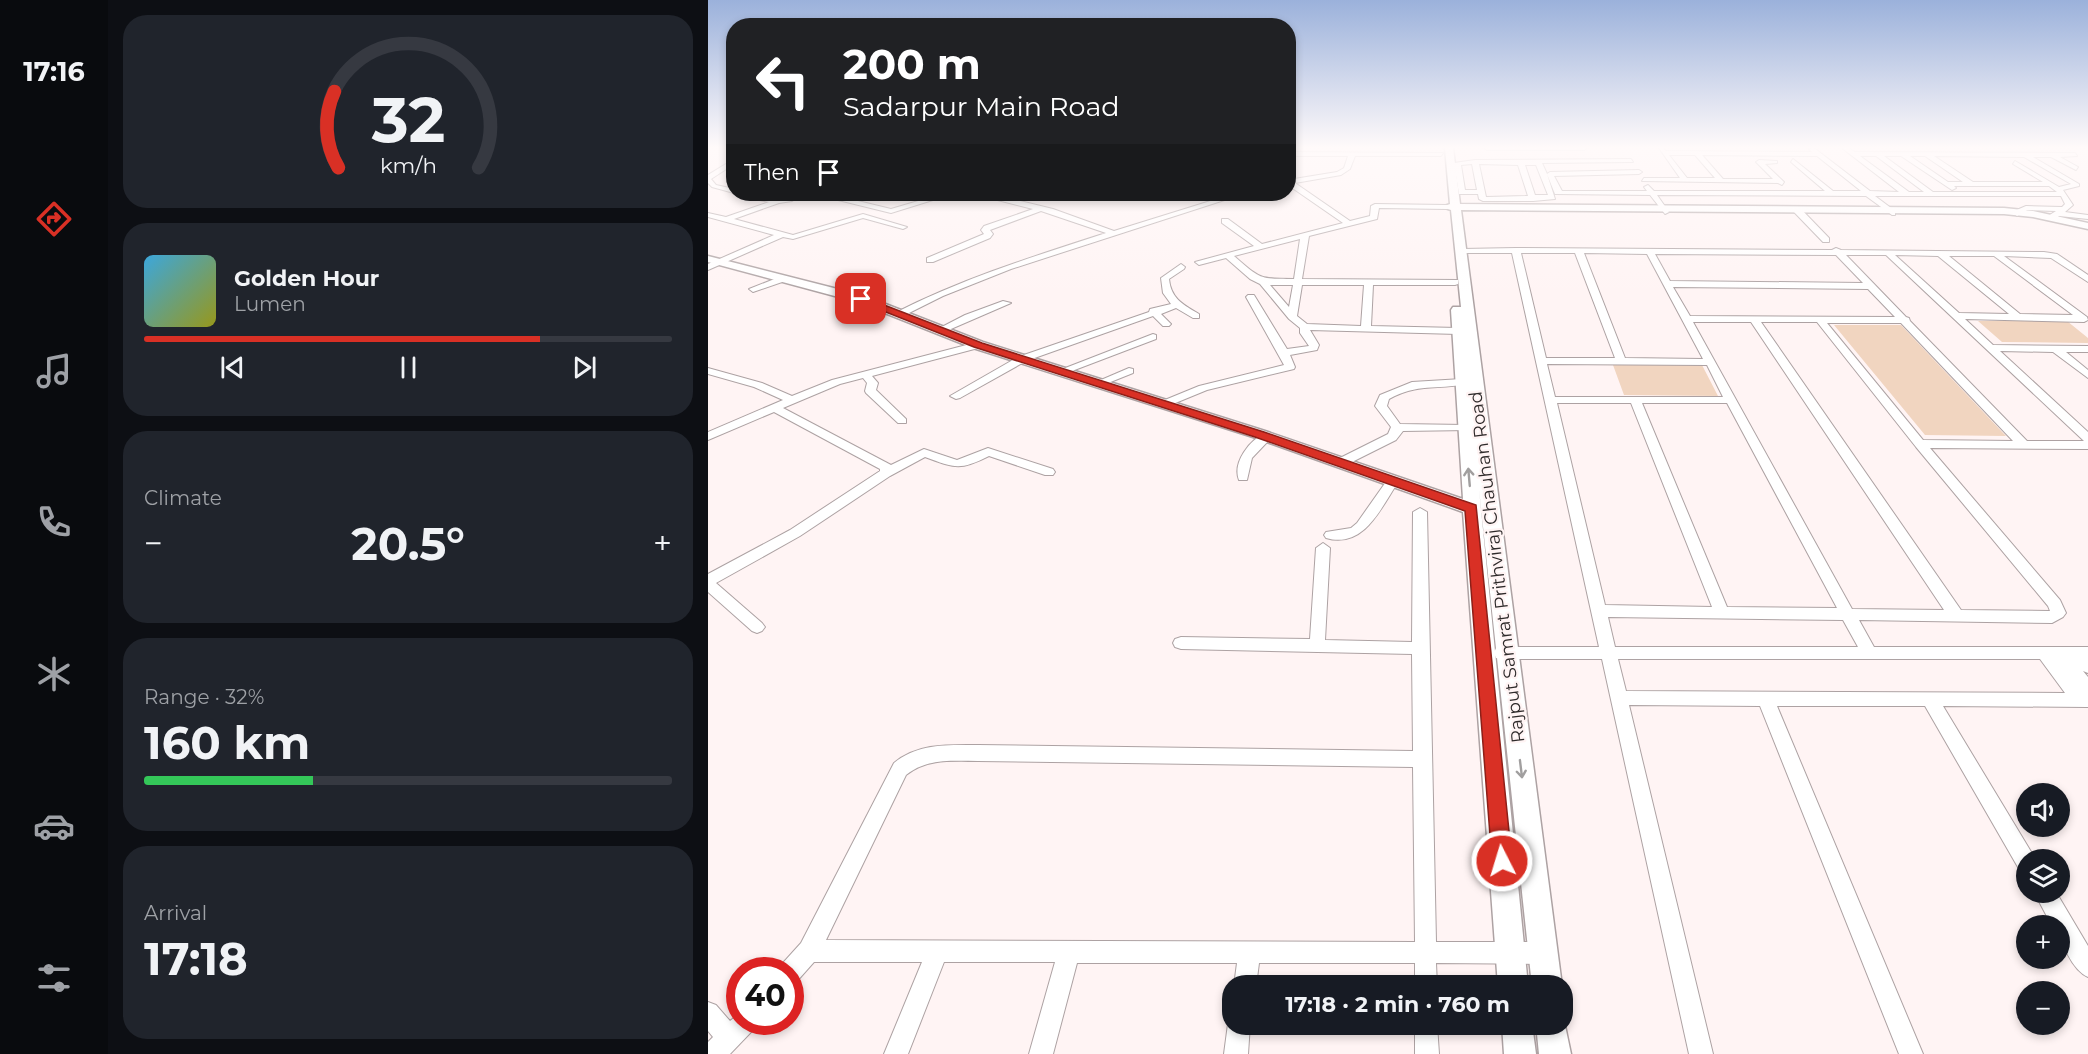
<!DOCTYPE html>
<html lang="en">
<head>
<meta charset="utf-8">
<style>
  body { margin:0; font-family:Montserrat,sans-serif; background:#20242c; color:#f1f3f6; height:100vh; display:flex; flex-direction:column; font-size:22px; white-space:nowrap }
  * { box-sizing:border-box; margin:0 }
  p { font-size:20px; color:#9ea1a6 }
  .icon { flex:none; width:33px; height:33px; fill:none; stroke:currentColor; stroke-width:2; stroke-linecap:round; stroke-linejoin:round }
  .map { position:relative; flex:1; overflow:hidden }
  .side { display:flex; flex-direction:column; gap:15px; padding:15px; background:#0d0f14; width:600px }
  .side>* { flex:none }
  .top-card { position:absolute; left:18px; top:18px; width:570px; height:183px; border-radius:24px; box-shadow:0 3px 9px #0003; background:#202124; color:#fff; overflow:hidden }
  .controls { position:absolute; left:1308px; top:783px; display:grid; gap:12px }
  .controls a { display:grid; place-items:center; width:54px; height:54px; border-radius:50%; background:#171b24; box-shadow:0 3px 9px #0003; font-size:30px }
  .speed { position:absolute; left:18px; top:957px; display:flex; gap:12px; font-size:30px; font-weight:700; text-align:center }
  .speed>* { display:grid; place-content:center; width:78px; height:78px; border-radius:50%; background:#171b24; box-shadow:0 3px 9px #0003; line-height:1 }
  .speed .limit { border:9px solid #d22; background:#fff; color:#111 }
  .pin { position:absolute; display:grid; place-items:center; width:51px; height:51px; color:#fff; margin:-26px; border-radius:12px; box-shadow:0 3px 9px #0006 }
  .me { position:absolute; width:66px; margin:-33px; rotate:355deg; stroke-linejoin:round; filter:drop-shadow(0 0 4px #0008) }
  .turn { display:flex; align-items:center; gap:21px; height:126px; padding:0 18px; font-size:27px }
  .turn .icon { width:78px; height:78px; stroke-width:2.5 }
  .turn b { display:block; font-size:42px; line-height:51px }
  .then { display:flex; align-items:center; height:57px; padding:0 18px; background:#0003; gap:12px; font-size:22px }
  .big { font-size:45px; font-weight:700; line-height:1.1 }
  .side .card { flex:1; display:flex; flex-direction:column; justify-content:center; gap:9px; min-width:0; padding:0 21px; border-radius:24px; background:#20242c }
  .side .dial { align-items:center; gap:0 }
  .dial svg { height:156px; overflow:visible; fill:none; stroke:#363941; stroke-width:7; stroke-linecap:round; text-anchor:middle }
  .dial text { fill:#f1f3f6; stroke:none }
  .song { display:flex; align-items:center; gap:18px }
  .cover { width:72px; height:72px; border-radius:9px; background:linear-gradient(135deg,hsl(200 70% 55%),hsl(60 70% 35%)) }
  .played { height:6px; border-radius:3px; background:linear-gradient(90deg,#d93025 75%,#363941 75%) }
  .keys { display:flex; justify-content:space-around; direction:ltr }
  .heat { display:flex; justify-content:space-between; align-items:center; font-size:33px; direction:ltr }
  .charge { height:9px; border-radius:4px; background:linear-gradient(90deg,#34c759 32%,#363941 0) }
  .trip { position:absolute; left:514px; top:975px; width:351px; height:60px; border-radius:24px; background:#171b24; box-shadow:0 3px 9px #0003; font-weight:700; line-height:60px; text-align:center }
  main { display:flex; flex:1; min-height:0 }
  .menu { display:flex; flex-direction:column; width:108px; justify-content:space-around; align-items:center; background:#090b0e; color:#9ea1a6 }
  .menu .icon { width:42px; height:42px }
  .menu .active { color:#d93025 }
  .menu b { font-size:27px; color:#f1f3f6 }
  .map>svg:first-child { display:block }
</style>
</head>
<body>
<main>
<nav class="menu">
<b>17:16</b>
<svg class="icon active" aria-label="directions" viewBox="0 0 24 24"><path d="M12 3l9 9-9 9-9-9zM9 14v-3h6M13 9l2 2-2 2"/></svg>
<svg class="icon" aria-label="music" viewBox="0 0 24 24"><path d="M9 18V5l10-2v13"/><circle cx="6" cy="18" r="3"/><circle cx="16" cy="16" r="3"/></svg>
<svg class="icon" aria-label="phone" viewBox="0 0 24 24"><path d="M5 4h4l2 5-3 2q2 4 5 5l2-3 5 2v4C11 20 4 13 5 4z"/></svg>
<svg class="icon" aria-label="climate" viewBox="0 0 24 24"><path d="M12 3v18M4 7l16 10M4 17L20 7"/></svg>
<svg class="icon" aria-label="car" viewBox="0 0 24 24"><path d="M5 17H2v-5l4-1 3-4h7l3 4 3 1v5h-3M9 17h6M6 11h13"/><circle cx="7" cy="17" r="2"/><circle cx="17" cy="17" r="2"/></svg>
<svg class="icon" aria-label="filters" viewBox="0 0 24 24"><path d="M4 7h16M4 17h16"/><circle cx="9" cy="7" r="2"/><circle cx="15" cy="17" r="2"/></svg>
</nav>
<section class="side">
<div class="card dial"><svg viewBox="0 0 100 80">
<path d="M14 69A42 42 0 1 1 86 69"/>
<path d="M14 69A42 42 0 0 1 12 30" stroke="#d93025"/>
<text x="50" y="56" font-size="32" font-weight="700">32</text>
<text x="50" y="72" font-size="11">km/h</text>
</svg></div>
<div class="card">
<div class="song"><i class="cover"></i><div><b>Golden Hour</b><p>Lumen</p></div></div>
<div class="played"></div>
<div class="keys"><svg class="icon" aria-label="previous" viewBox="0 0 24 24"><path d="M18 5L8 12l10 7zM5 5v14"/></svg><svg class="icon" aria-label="pause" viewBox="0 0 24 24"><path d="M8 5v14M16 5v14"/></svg><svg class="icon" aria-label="next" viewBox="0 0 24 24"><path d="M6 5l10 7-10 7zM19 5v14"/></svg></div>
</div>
<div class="card"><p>Climate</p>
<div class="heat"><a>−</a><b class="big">20.5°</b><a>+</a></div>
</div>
<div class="card"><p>Range · 32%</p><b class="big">160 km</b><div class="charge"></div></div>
<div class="card"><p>Arrival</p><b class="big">17:18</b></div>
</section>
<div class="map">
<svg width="1380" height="1054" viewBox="0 0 1380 1054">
  <rect width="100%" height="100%" fill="#fff4f4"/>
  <path fill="#f1d5c0" d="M1270,321H1359L1380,338V343L1294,342Z
    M1126,325H1193L1298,436L1217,435Z
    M905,365H994L1010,396L916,395Z"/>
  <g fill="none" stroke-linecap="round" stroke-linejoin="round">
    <g stroke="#ada2a3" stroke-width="2">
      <path id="street" d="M776,148H879L876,150H779Z
        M951,148H955L958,151L1104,152L1101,149L1106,148L1162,191L1191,192L1134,148H1140L1147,152L1367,153L1369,156L1352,157L1370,167L1368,170L1343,157H1325L1371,184V186L1355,190L1365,205L1357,212L1380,215V219L1351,216L1346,220H1340V216L1348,211L1319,210L1309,216L1304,212L1318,206L1354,207L1357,204L1353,196H1167L1187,211V215H1184L1158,196L949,195L961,212L957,214L942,195L847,194L839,174L847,199L825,201H775L771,199L770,194H751L746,163L767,160L923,159L925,162L834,163L839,174L842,172L931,170L934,172L931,174L846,176L854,191H939L936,187L940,185L946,191H1117L1083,162L1085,159L1125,191H1153L1109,156L994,155L1015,179H1065L1048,162L1051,160L1069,161V163L1057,164L1076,182L1074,185L1070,183L934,181L936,178H972ZM961,155H987L1007,178H979ZM1152,156H1168L1216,192H1201ZM1176,156H1193L1244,190L1248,188L1246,186H1341L1349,192H1225ZM1202,156H1217L1255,182H1240ZM1226,156L1316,157L1363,184L1351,187L1307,161L1305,164L1335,182H1265ZM764,164L769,190H757L753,165ZM771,164L810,165L820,196L778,197ZM817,165H828L840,195H827Z
        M580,152L735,153L733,156H647L642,169L633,175L587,183L642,221L662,216L663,206L667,204L739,205L743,207L739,209L671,208L669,219L601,236L594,279L750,280V284L747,285H665L663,326L750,328L755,331L750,334L602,330L611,345L609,350L582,355L587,367L586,369L499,390L460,406H452V402L491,386L576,365L538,297L540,295H546L579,349L601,346L592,333V328L581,319L552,284L542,279L518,258L491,265L487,262L546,246L514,223V219H520L554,244L635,223L580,185V180L629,172L636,168L640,156H580ZM592,239L586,279C550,279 553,279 526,256ZM562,285H585L581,307ZM594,285H656L653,326L599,324L589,316Z
        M26,159V164L3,179L8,185L26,189V193L4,187L0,183V175Z
        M32,194L69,199L85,194H121L183,209L234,194H244L183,213L114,196H91L84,201L71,203L26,219L85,235L155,214L199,227L195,229L155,218L85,239L75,237L0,270V264L66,235L0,217V213L18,217L61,202L32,196Z
        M274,194H283L345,209L406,231L525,194H535L303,269L235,296L195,316H189V312C256,278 327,256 398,233L333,211L282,230L285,234L282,238L225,262H219V258L276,234L273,230L276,226L325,209L274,196Z
        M1086,208H1092L1121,238V242H1115L1086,212Z
        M808,248L1124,250L1128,248L1133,250L1336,252L1349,254L1380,275V282L1343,258L1296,256L1379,317L1380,320L1376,322L1257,319L1285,345L1380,346V352H1358L1380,370V378L1345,352L1292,351L1380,432V449L1222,448L1352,600L1358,613L1355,617L1344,623L1151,620L1166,647H1380V673L1375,671L1380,677V707L1235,706L1325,855L1327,860H1318V872L1311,869L1217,706H1069L1215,1054H1191L1052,706L921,705L1005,1054H981L894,659H794L788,658L786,653L788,648L794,647H891L804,253H754L750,251L754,249ZM813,253H867L907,358H838ZM876,253L939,254L995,359L917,358ZM947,254L1128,255L1155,283L962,281ZM1138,255H1178L1376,441H1379H1319L1202,321L1201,318L1198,317ZM1187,255L1230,256L1301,314L1251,313ZM1241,256H1286L1365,315L1312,314ZM965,287L1160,289L1187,317L982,316ZM985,322H1043L1236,610L1144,609ZM1053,322H1109L1208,447L1340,606L1342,611L1253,610ZM1119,323H1193L1305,441L1215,440ZM839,364L999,365L1015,397H847ZM849,403H923L1004,607L897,605ZM934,403H1019L1129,608L1019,607ZM900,617L1135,620L1150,647H907ZM910,659H1332L1357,693L918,691Z
        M473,264L477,267L476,269L461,279C463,299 476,305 491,314V318H485L468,308L453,314L463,324L461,326H455L445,316L318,361L252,398L248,399L242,396L310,357L441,312L442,309L463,304L455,293L453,278Z
        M74,276L78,279L77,281L45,292L41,289Z
        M295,301L303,303L236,332L228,330L257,315Z
        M445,334L448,335V339L356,374L352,375L347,372Z
        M270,342L274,343V347L164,376L170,383L168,390L198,419V423H190L158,393L157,391L159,383L155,378L132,384L75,408L183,465L216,449L249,460L280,448L345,469L347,472L345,475H337L281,456C251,471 247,468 217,457L182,476L92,536L8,583L54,623L57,627L54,631L49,633L44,631L0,592V574L82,530L172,471V469L66,412L0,440V432L75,400L46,387L0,374V368L54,383L84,396L124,380Z
        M421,368L425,369V373L395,385L391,386L386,383Z
        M754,379L759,382L758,384C728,390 710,383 681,399L679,406L692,424L757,425L763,428L761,430L695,431L688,440L636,466H628L626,463L628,460L680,434L683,427L667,406L672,395L704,382Z
        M558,433L564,437L544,458L539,480H531C524,463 542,439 558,433Z
        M684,478L690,482C673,508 656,549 618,538L616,535L618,532L643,528L649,523L680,479Z
        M712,508L719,512L728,942H835L843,945L846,953L843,961L835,964L728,963L729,986H707V963H551L548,986H526L529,963H369L345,1054H321L347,962H236L200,1054H176L214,962H106L90,980L82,983V970H72L74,964L93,943L186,763C210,743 240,745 270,745L705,751L704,654L473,649L467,647L465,643L467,639L473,637L602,639L608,548L615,543L622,548L617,640L704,642L705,512ZM270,761L705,767L707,942L118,940L198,775C219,758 245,761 270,761Z
        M1326,892H1348L1380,946V977C1364,970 1352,942 1352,926H1344Z
        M0,1002L8,1005L22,1021L32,1013V1022H48L45,1030L22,1054H0V1042L5,1037L0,1031Z
        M525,1015V1024H542L540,1054H516L520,1024Z
        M707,1024H729L731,1054H707Z"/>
    </g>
    <g stroke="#ada2a3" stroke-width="3">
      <path id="secondary" d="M737,148H745L752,204L1296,208L1325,211L1380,223V229L1325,217L1296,214L753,210L854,986H824L771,489L820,986H790L755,512L545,437L265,348L149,302L0,262V256L157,296L275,342L557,431L755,499L743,310L745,307H753L743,210L734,207L742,204Z
        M855,1016L863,1054H831L828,1024H855Z
        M794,1024H824L828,1054H796Z"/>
    </g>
    <use href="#street" fill="#fff" fill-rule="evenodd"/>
    <use href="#secondary" fill="#fff" fill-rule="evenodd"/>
  </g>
  <defs><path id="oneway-shaft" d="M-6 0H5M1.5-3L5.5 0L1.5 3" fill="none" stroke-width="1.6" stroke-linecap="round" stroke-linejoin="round" transform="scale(1.5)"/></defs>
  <g stroke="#a19f9f">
    <use href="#oneway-shaft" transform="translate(761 477) rotate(-95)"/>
    <use href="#oneway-shaft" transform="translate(813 769) rotate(83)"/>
  </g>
  <linearGradient id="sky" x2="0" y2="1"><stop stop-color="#9bb1db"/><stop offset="0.5" stop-color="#fffafa"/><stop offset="1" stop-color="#fffafa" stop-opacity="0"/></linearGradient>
  <rect width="1380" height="295" fill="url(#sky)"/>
  <path fill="#d93025" stroke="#8d1f18" stroke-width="1.5" d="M153,296L274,343L556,432L768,505L804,861L801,868L794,871L787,868L784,861L757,511L547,437L266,347L150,301V297Z"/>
  <g text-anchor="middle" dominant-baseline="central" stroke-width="4.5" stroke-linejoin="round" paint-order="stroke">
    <g font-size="18" fill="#2e2a2a" stroke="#fff4f4">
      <text transform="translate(789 567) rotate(-97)">Rajput Samrat Prithviraj Chauhan Road</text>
    </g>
  </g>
</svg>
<div class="controls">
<a><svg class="icon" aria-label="sound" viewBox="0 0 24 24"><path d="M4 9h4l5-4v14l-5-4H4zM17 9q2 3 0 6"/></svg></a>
<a><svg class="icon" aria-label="layers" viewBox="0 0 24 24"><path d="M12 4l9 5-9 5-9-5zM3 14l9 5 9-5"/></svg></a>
<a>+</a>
<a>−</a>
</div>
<div class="speed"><div class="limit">40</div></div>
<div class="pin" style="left:153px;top:299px;background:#d93025"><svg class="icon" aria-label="arrive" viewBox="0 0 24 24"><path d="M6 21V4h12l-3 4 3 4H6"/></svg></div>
<svg class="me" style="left:794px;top:861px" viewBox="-20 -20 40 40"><circle r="17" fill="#d93025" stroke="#fff" stroke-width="3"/><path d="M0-11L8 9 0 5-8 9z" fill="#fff"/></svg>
<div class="trip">17:18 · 2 min · 760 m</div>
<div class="top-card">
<div class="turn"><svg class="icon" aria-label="left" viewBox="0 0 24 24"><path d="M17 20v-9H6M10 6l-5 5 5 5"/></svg><div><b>200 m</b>Sadarpur Main Road</div></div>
<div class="then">Then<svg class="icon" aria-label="arrive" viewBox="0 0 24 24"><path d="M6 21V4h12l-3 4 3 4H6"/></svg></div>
</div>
</div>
</main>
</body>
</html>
